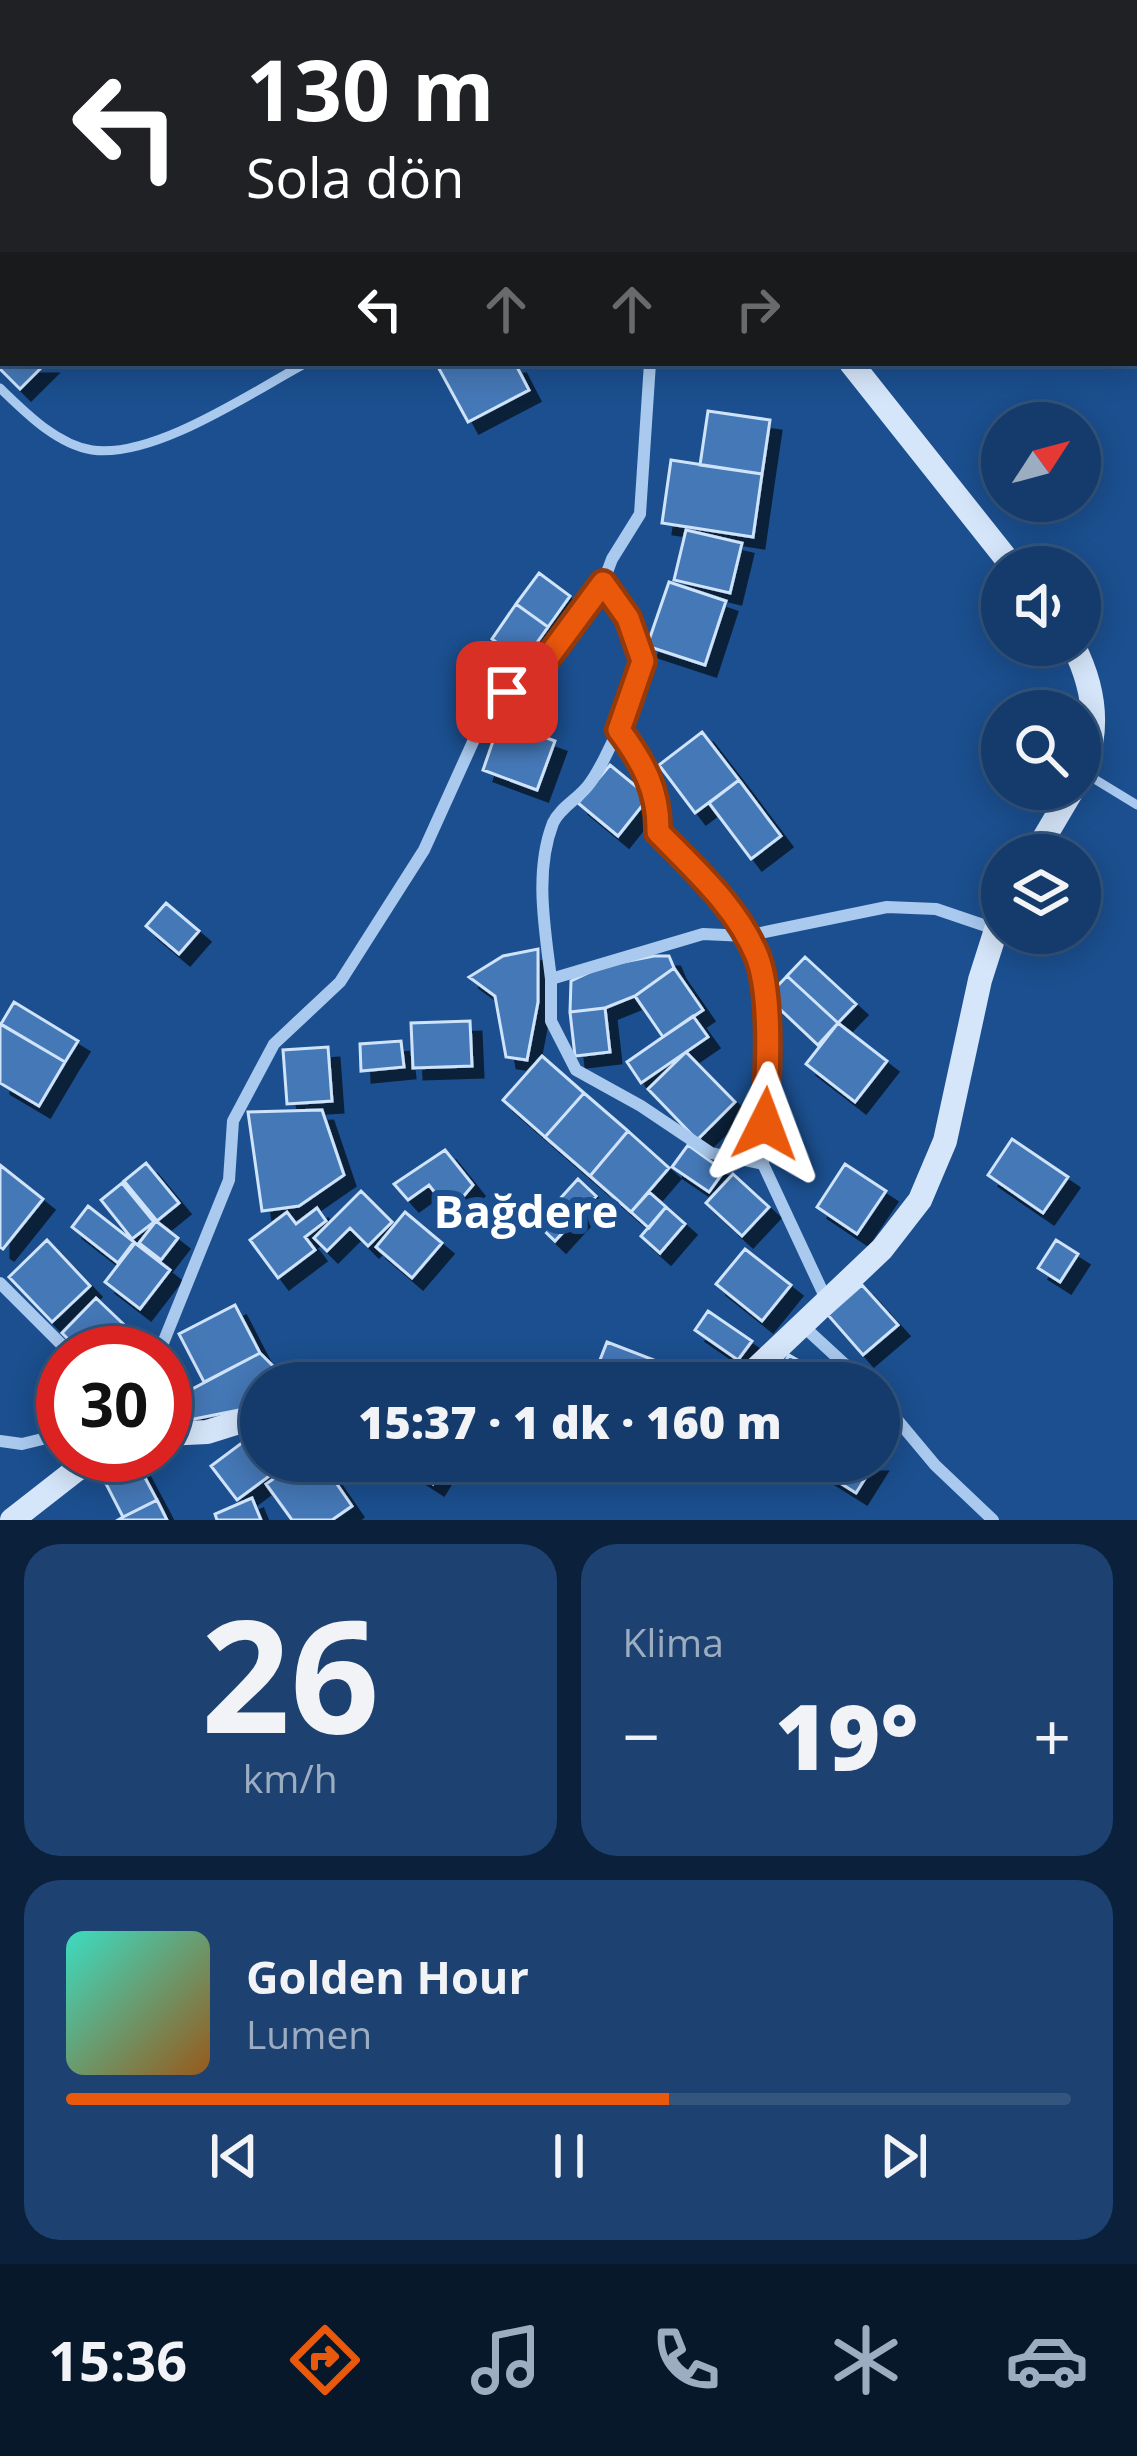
<!DOCTYPE html>
<html lang="tr">
<head>
<meta charset="utf-8">
<style>
  body { margin:0; font-family:"Open Sans",sans-serif; background:#1d4271; color:#f1f3f6; height:100vh; display:flex; flex-direction:column; font-size:45px; white-space:nowrap }
  * { box-sizing:border-box; margin:0 }
  p { font-size:39px; color:#9dadc1 }
  .icon { flex:none; width:66px; height:66px; fill:none; stroke:currentColor; stroke-width:2; stroke-linecap:round; stroke-linejoin:round }
  .map { position:relative; height:1520px; overflow:hidden }
  .sheet { display:flex; flex-direction:column; gap:24px; padding:24px; background:#0b203b; flex:1 }
  .sheet>* { flex:none }
  .guide { position:absolute; left:0px; top:0px; width:1137px; height:366px; box-shadow:0 6px 30px #0003,0 0 0 3px #33557e; background:#202124; color:#fff; overflow:hidden }
  .needle { width:78px; rotate:54deg }
  .tools { position:absolute; left:981px; top:402px; display:grid; gap:24px }
  .tools a { display:grid; place-items:center; width:120px; height:120px; border-radius:50%; background:#143b6b; box-shadow:0 6px 30px #0003,0 0 0 3px #33557e; font-size:60px }
  .speed { position:absolute; left:36px; top:1326px; display:flex; gap:24px; font-size:60px; font-weight:700; text-align:center }
  .speed>* { display:grid; place-content:center; width:156px; height:156px; border-radius:50%; background:#143b6b; box-shadow:0 6px 30px #0003,0 0 0 3px #33557e; line-height:1 }
  .speed .limit { border:18px solid #d22; background:#fff; color:#111 }
  .pin { position:absolute; display:grid; place-items:center; width:102px; height:102px; color:#fff; margin:-51px; border-radius:24px; box-shadow:0 6px 18px #0006 }
  .me { position:absolute; width:132px; margin:-66px; rotate:3deg; stroke-linejoin:round; filter:drop-shadow(0 0 9px #0008) }
  .turn { display:flex; align-items:center; gap:42px; height:252px; padding:0 48px; font-size:54px }
  .turn .icon { width:156px; height:156px; stroke-width:2.5 }
  .turn b { display:block; font-size:84px; line-height:102px }
  .lanes { display:flex; align-items:center; height:114px; padding:0 48px; background:#0003; justify-content:center; gap:60px; direction:ltr }
  .lanes .off { opacity:.35 }
  .big { font-size:90px; font-weight:800; line-height:1.1 }
  .sheet .card { flex:1; display:flex; flex-direction:column; justify-content:center; gap:18px; min-width:0; padding:0 42px; border-radius:36px; background:#1d4271 }
  .sheet .dial { align-items:center; gap:0 }
  .dial b { font-size:156px; line-height:1 }
  .song { display:flex; align-items:center; gap:36px }
  .cover { width:144px; height:144px; border-radius:18px; background:linear-gradient(135deg,hsl(170 70% 55%),hsl(30 70% 35%)) }
  .played { height:12px; border-radius:6px; background:linear-gradient(90deg,#ea580c 60%,#33557e 60%) }
  .keys { display:flex; justify-content:space-around; direction:ltr }
  .heat { display:flex; justify-content:space-between; align-items:center; font-size:66px; direction:ltr }
  .sheet .tiles { flex:1; display:grid; gap:24px; grid-template-columns:1fr 1fr }
  .card:last-child { grid-column:span 2 }
  .trip { position:absolute; left:240px; top:1362px; width:660px; height:120px; border-radius:60px; background:#143b6b; box-shadow:0 6px 30px #0003,0 0 0 3px #33557e; font-weight:800; line-height:120px; text-align:center }
  .menu { display:flex; height:192px; justify-content:space-around; align-items:center; background:#08182b; color:#9dadc1 }
  .menu .icon { width:84px; height:84px }
  .menu .active { color:#ea580c }
  .menu b { font-size:54px; color:#f1f3f6 }
  .map>svg:first-child { display:block }
</style>
</head>
<body>
<div class="map">
<svg width="1137" height="1520" viewBox="0 0 1137 1520">
  <defs>
    <filter id="shadow"><feDropShadow dx="11" dy="11" stdDeviation="0" flood-color="#0009"/></filter>
  </defs>
  <rect width="100%" height="100%" fill="#1b4f8f"/>
  <path fill="#4478b7" stroke="#cfe3fa" stroke-width="3" filter="url(#shadow)" d="M3,306V363H46L20,389L0,369Z
    M515,363L529,390L468,422L437,365Z
    M708,411L770,420L762,474L700,465Z
    M671,460L762,474L753,537L662,523Z
    M686,530L742,543L730,593L674,580Z
    M539,573L570,596L548,627L516,604Z
    M669,582L726,601L705,665L647,646Z
    M516,604L548,627L523,662L492,639Z
    M500,721L555,741L537,790L483,770Z
    M702,732L739,780L695,813L659,765Z
    M610,765L649,797L618,836L578,803Z
    M739,780L781,836L751,859L709,803Z
    M166,903L199,931L179,954L146,926Z
    M538,949V1002L527,1060L506,1057L495,996L469,977L503,956Z
    M654,956H669L674,968L635,996L605,1008L570,1012L571,981L603,966Z
    M805,957L856,1004L838,1023L787,976Z
    M674,968L703,1010L663,1037L635,996Z
    M787,976L838,1023L818,1045L767,997Z
    M14,1002L78,1041L65,1062L1,1024Z
    M605,1008L610,1052L575,1056L570,1012Z
    M693,1016L708,1037L641,1083L627,1062Z
    M470,1021L472,1066L413,1068L411,1023Z
    M838,1023L887,1061L855,1102L806,1064Z
    M0,1024L65,1062L39,1106L0,1083Z
    M401,1041L404,1067L361,1071L360,1044Z
    M328,1047L332,1101L287,1104L283,1050Z
    M686,1052L735,1102L697,1140L648,1089Z
    M542,1056L584,1093L545,1137L503,1100Z
    M584,1093L628,1131L590,1176L545,1137Z
    M322,1110L344,1175L299,1206L262,1211L248,1112Z
    M628,1131L669,1168L631,1212L590,1176Z
    M1012,1139L1068,1177L1043,1213L988,1175Z
    M688,1145L724,1171L709,1192L672,1167Z
    M445,1150L473,1185L450,1212L429,1185L408,1200L394,1184Z
    M146,1163L179,1203L157,1221L124,1181Z
    M845,1164L886,1191L857,1234L817,1207Z
    M0,1165L43,1199L3,1249L0,1247Z
    M733,1174L769,1207L742,1236L706,1203Z
    M578,1179L596,1196L555,1241L537,1224Z
    M122,1183L154,1222L132,1239L101,1200Z
    M361,1191L392,1222L368,1246L350,1228L327,1251L314,1238Z
    M649,1192L666,1207L649,1228L631,1212Z
    M88,1206L134,1242L118,1263L72,1227Z
    M666,1207L685,1224L660,1253L641,1236Z
    M317,1208L326,1221L305,1237L315,1250L278,1278L250,1240L287,1212L296,1224Z
    M405,1212L442,1243L412,1278L376,1247Z
    M156,1221L178,1238L161,1260L139,1243Z
    M47,1240L90,1286L52,1322L9,1277Z
    M1056,1240L1078,1254L1060,1282L1038,1268Z
    M135,1243L170,1270L140,1309L105,1282Z
    M745,1249L791,1285L762,1321L716,1284Z
    M862,1285L898,1325L863,1355L828,1315Z
    M96,1298L138,1338L123,1353H82L62,1333Z
    M235,1305L260,1353L204,1382L179,1334Z
    M708,1311L752,1341L738,1360L695,1330Z
    M607,1342L667,1365L660,1383H591Z
    M260,1353L290,1383H261V1402L254,1407L174,1423L166,1403Z
    M789,1355L837,1383H773Z
    M251,1436L261,1450V1461H269L276,1471L237,1500L211,1466Z
    M135,1459L157,1500L123,1517L102,1476Z
    M299,1461H321L352,1506L332,1520H292L266,1484Z
    M397,1461H447L433,1484Z
    M816,1461H876L856,1493L813,1466Z
    M252,1498L261,1520H217L215,1514Z
    M157,1500L167,1520H118L123,1517Z"/>
  <g fill="none" stroke-linecap="round" stroke-linejoin="round">
    <path stroke="#a9c9ee" stroke-width="9" d="M0,388C25,412 56,444 92,450C154,459 252,392 306,363
      M1083,772L1137,805"/>
    <path stroke="#a9c9ee" stroke-width="12" d="M401,0L406,3
      M618,730C642,762 659,791 658,831L720,897L759,960L769,1045L763,1164L826,1299
      M551,979C545,929 534,872 553,823C560,807 580,798 590,783C604,765 645,676 641,656C636,628 620,606 603,583L612,559L640,514L650,363
      M763,1164L711,1153L641,1106L576,1070L551,1021V979L703,934L746,936L887,907L936,909L995,929
      M0,1283L70,1353
      M802,1325L865,1383
      M159,1353L229,1180L233,1121L274,1044L340,982L424,850L477,733L507,692L543,663L603,583
      M879,1398L935,1465L993,1520
      M0,1441L22,1444L63,1434"/>
    <path stroke="#d6e6fa" stroke-width="24" d="M632,3V0
      M851,363L1013,567
      M1073,645C1095,688 1101,733 1080,777
      M1034,855L1073,789
      M345,1383L388,1377L451,1383
      M741,1383L882,1249L920,1200L945,1141L980,980L1002,911
      M165,1434L207,1432L261,1415
      M12,1520L76,1470L103,1455"/>
  </g>
  <g fill="none" stroke-linecap="round" stroke-linejoin="round">
    <g stroke="#983908" stroke-width="30">
      <path id="route" d="M507,692L543,664L603,583L628,618L643,661L619,730C643,762 659,791 658,832C694,869 737,907 757,956C773,996 767,1081 765,1124"/>
    </g>
    <use href="#route" stroke="#ea580c" stroke-width="21"/>
  </g>
  <g text-anchor="middle" dominant-baseline="central" stroke-width="12" stroke-linejoin="round" paint-order="stroke">
    <g font-size="45" font-weight="bold" fill="#fff" stroke="#1b4f8f">
      <text x="526" y="1210">Bağdere</text>
    </g>
  </g>
</svg>
<div class="tools">
<a><svg class="needle" viewBox="-14 -14 28 28"><path d="M0-13l5 13h-10z" fill="#e53935"/><path d="M0 13l5-13h-10z" fill="#9dadc1"/></svg></a>
<a><svg class="icon" aria-label="sound" viewBox="0 0 24 24"><path d="M4 9h4l5-4v14l-5-4H4zM17 9q2 3 0 6"/></svg></a>
<a><svg class="icon" aria-label="search" viewBox="0 0 24 24"><circle cx="10" cy="10" r="6"/><path d="M15 15l6 6"/></svg></a>
<a><svg class="icon" aria-label="layers" viewBox="0 0 24 24"><path d="M12 4l9 5-9 5-9-5zM3 14l9 5 9-5"/></svg></a>
</div>
<div class="speed"><div class="limit">30</div></div>
<div class="pin" style="left:507px;top:692px;background:#d93025"><svg class="icon" aria-label="arrive" viewBox="0 0 24 24"><path d="M6 21V4h12l-3 4 3 4H6"/></svg></div>
<svg class="me" style="left:765px;top:1124px" viewBox="-20 -20 40 40"><path d="M0-17L14 15 0 8-14 15z" fill="#ea580c" stroke="#fff" stroke-width="4"/></svg>
<div class="trip">15:37 · 1 dk · 160 m</div>
<div class="guide">
<div class="turn"><svg class="icon" aria-label="left" viewBox="0 0 24 24"><path d="M17 20v-9H6M10 6l-5 5 5 5"/></svg><div><b>130 m</b>Sola dön</div></div>
<div class="lanes"><svg class="icon" aria-label="left" viewBox="0 0 24 24"><path d="M17 20v-9H6M10 6l-5 5 5 5"/></svg><svg class="icon off" aria-label="ahead" viewBox="0 0 24 24"><path d="M12 20V5M6 11l6-6 6 6"/></svg><svg class="icon off" aria-label="ahead" viewBox="0 0 24 24"><path d="M12 20V5M6 11l6-6 6 6"/></svg><svg class="icon off" aria-label="right" viewBox="0 0 24 24"><path d="M7 20v-9h11M14 6l5 5-5 5"/></svg></div>
</div>
</div>
<section class="sheet">
<div class="tiles">
<div class="card dial"><b>26</b><p>km/h</p></div>
<div class="card"><p>Klima</p>
<div class="heat"><a>−</a><b class="big">19°</b><a>+</a></div>
</div>
<div class="card">
<div class="song"><i class="cover"></i><div><b>Golden Hour</b><p>Lumen</p></div></div>
<div class="played"></div>
<div class="keys"><svg class="icon" aria-label="previous" viewBox="0 0 24 24"><path d="M18 5L8 12l10 7zM5 5v14"/></svg><svg class="icon" aria-label="pause" viewBox="0 0 24 24"><path d="M8 5v14M16 5v14"/></svg><svg class="icon" aria-label="next" viewBox="0 0 24 24"><path d="M6 5l10 7-10 7zM19 5v14"/></svg></div>
</div>
</div>
</section>
<nav class="menu">
<b>15:36</b>
<svg class="icon active" aria-label="directions" viewBox="0 0 24 24"><path d="M12 3l9 9-9 9-9-9zM9 14v-3h6M13 9l2 2-2 2"/></svg>
<svg class="icon" aria-label="music" viewBox="0 0 24 24"><path d="M9 18V5l10-2v13"/><circle cx="6" cy="18" r="3"/><circle cx="16" cy="16" r="3"/></svg>
<svg class="icon" aria-label="phone" viewBox="0 0 24 24"><path d="M5 4h4l2 5-3 2q2 4 5 5l2-3 5 2v4C11 20 4 13 5 4z"/></svg>
<svg class="icon" aria-label="climate" viewBox="0 0 24 24"><path d="M12 3v18M4 7l16 10M4 17L20 7"/></svg>
<svg class="icon" aria-label="car" viewBox="0 0 24 24"><path d="M5 17H2v-5l4-1 3-4h7l3 4 3 1v5h-3M9 17h6M6 11h13"/><circle cx="7" cy="17" r="2"/><circle cx="17" cy="17" r="2"/></svg>
</nav>
</body>
</html>
